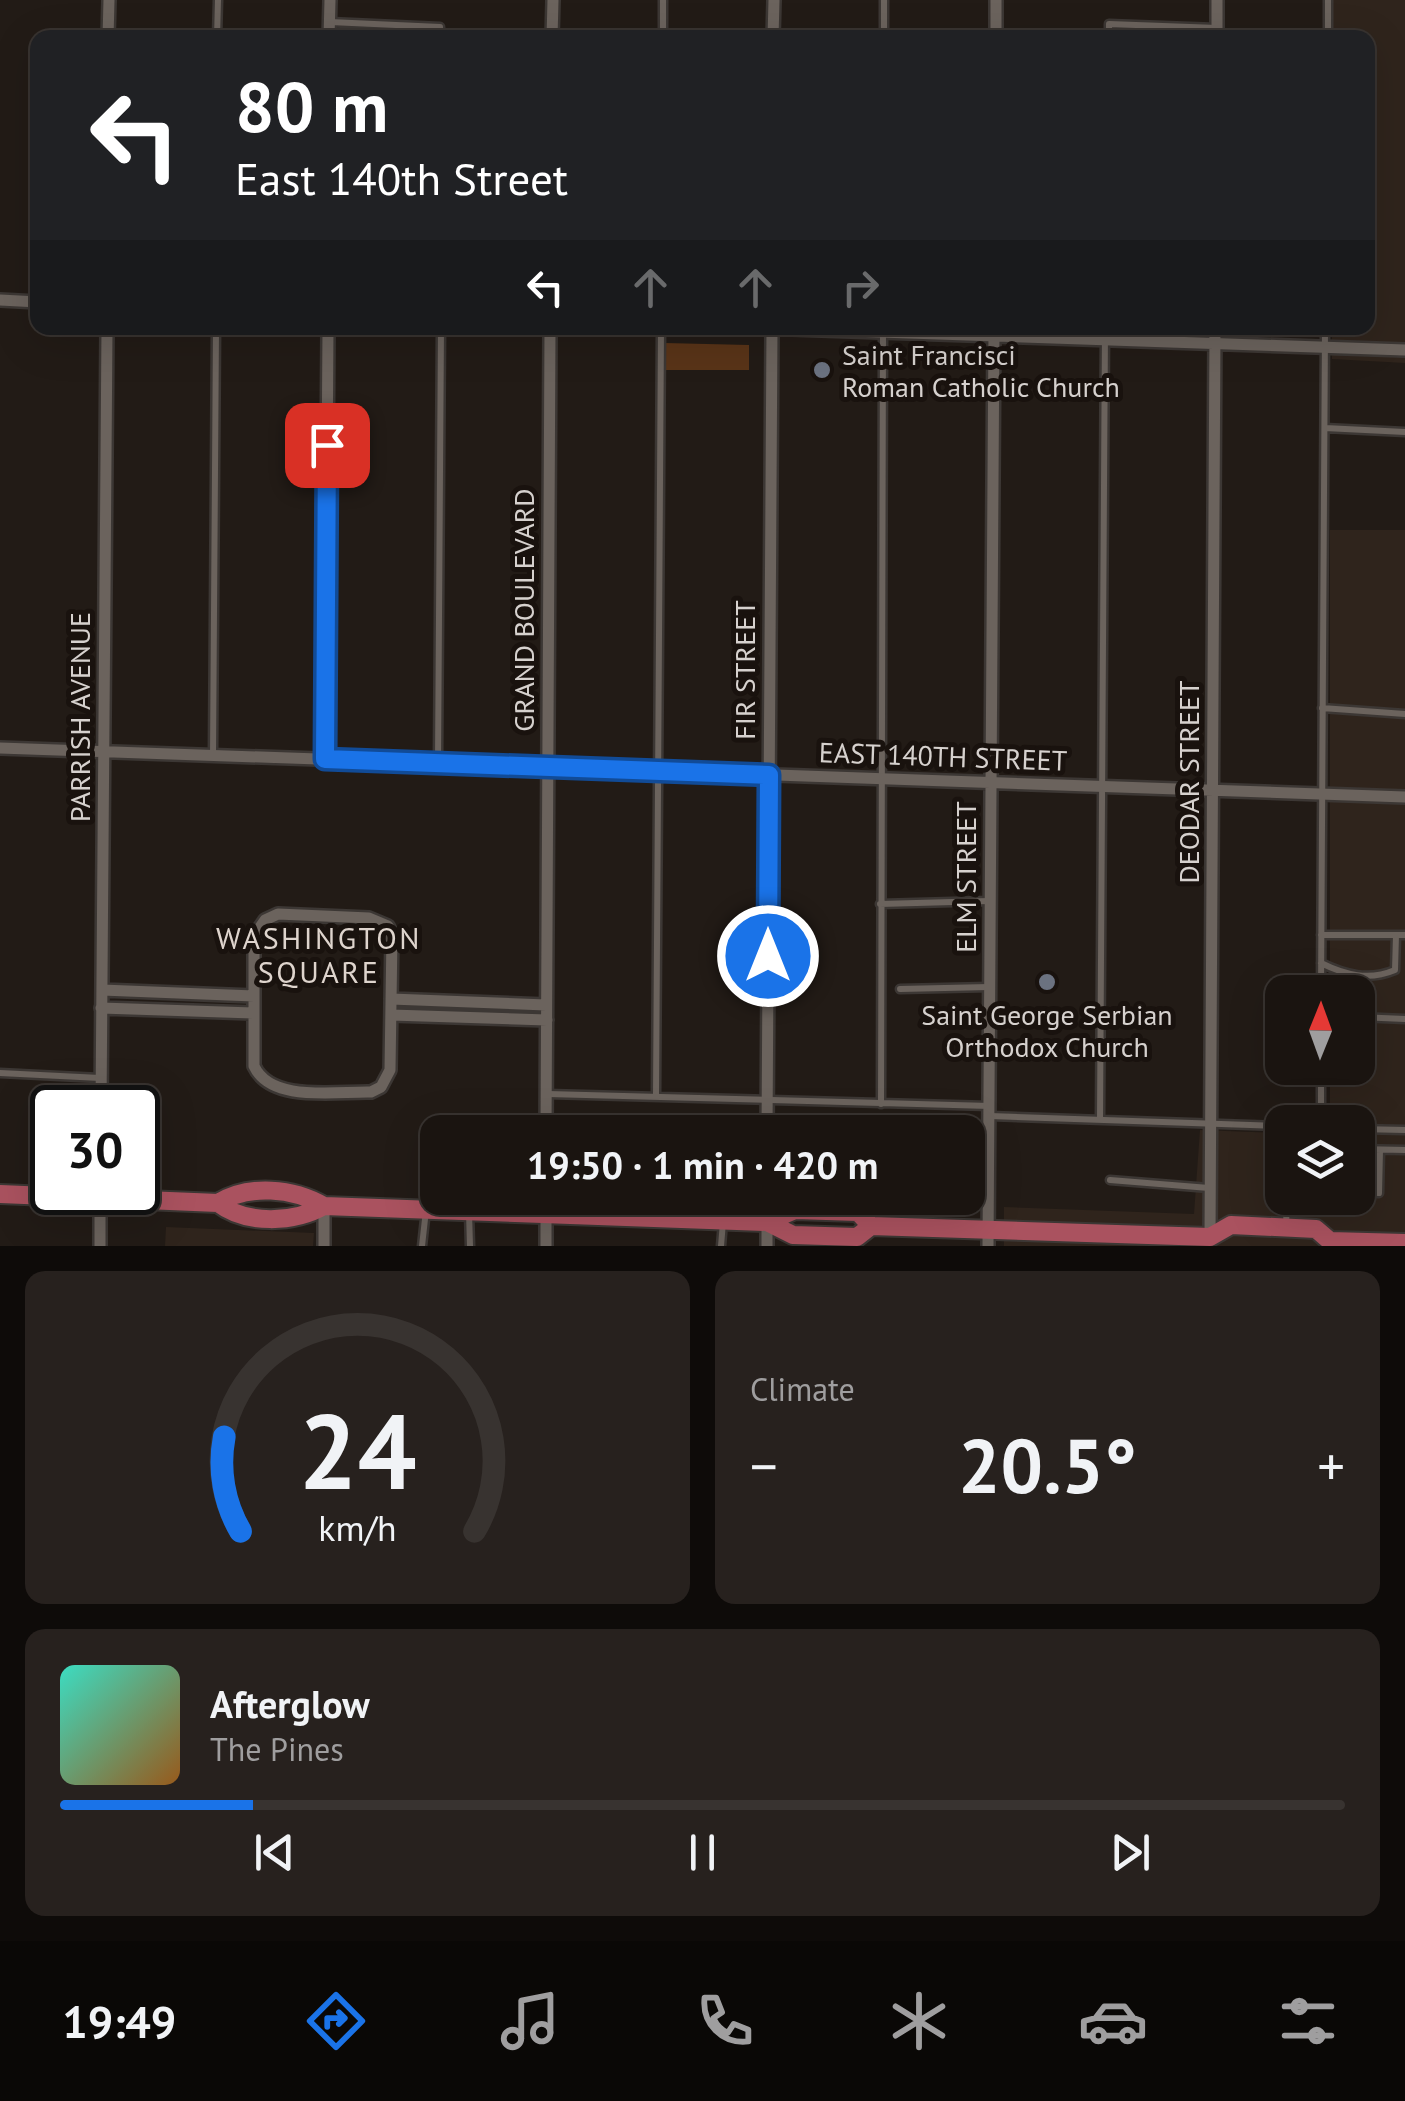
<!DOCTYPE html>
<html lang="en">
<head>
<meta charset="utf-8">
<style>
  body { margin:0; font-family:"PT Sans",sans-serif; background:#27211e; color:#f1f3f6; height:100vh; display:flex; flex-direction:column; font-size:38px; white-space:nowrap }
  * { box-sizing:border-box; margin:0 }
  p { font-size:32px; color:#9f9e9f }
  .icon { flex:none; width:55px; height:55px; fill:none; stroke:currentColor; stroke-width:2; stroke-linecap:round; stroke-linejoin:round }
  .map { position:relative; height:1246px; overflow:hidden }
  .drawer { display:flex; flex-direction:column; gap:25px; padding:25px; background:#0e0b09; flex:1 }
  .drawer>* { flex:none }
  .guide { position:absolute; left:30px; top:30px; width:1345px; height:305px; border-radius:20px; box-shadow:0 10px 40px #0002,0 0 0 2px #383330; background:#202124; color:#fff; overflow:hidden }
  .needle { width:65px; rotate:1deg }
  .buttons { position:absolute; left:1265px; top:975px; display:grid; gap:20px }
  .buttons a { display:grid; place-items:center; width:110px; height:110px; border-radius:20px; background:#1a1410; box-shadow:0 10px 40px #0002,0 0 0 2px #383330; font-size:50px }
  .speed { position:absolute; left:30px; top:1085px; display:flex; gap:20px; font-size:50px; font-weight:700; text-align:center }
  .speed>* { display:grid; place-content:center; width:130px; height:130px; border-radius:50%; background:#1a1410; box-shadow:0 10px 40px #0002,0 0 0 2px #383330; line-height:1 }
  .speed .limit { border:5px solid #111; border-radius:15px; background:#fff; color:#111 }
  .pin { position:absolute; display:grid; place-items:center; width:85px; height:85px; color:#fff; margin:-42px; border-radius:20px; box-shadow:0 5px 15px #0006 }
  .me { position:absolute; width:110px; margin:-55px; rotate:0deg; stroke-linejoin:round; filter:drop-shadow(0 0 8px #0008) }
  .turn { display:flex; align-items:center; gap:35px; height:210px; padding:0 40px; font-size:45px }
  .turn .icon { width:130px; height:130px; stroke-width:2.5 }
  .turn b { display:block; font-size:70px; line-height:85px }
  .lanes { display:flex; align-items:center; height:95px; padding:0 40px; background:#0003; justify-content:center; gap:50px; direction:ltr }
  .lanes .off { opacity:.35 }
  .big { font-size:75px; font-weight:600; line-height:1.1 }
  .drawer .widget { flex:1; display:flex; flex-direction:column; justify-content:center; gap:15px; min-width:0; padding:0 35px; border-radius:20px; background:#27211e }
  .drawer .dial { align-items:center; gap:0 }
  .dial svg { height:260px; overflow:visible; fill:none; stroke:#383330; stroke-width:7; stroke-linecap:round; text-anchor:middle }
  .dial text { fill:#f1f3f6; stroke:none }
  .song { display:flex; align-items:center; gap:30px }
  .cover { width:120px; height:120px; border-radius:15px; background:linear-gradient(135deg,hsl(170 70% 55%),hsl(30 70% 35%)) }
  .played { height:10px; border-radius:5px; background:linear-gradient(90deg,#1a73e8 15%,#383330 15%) }
  .keys { display:flex; justify-content:space-around; direction:ltr }
  .heat { display:flex; justify-content:space-between; align-items:center; font-size:55px; direction:ltr }
  .drawer .tiles { flex:1; display:grid; gap:25px; grid-template-columns:1fr 1fr }
  .widget:last-child { grid-column:span 2 }
  .trip { position:absolute; left:420px; top:1115px; width:565px; height:100px; border-radius:20px; background:#1a1410; box-shadow:0 10px 40px #0002,0 0 0 2px #383330; font-weight:600; line-height:100px; text-align:center }
  .dock { display:flex; height:160px; justify-content:space-around; align-items:center; background:#0a0806; color:#9f9e9f }
  .dock .icon { width:70px; height:70px }
  .dock .selected { color:#1a73e8 }
  .dock b { font-size:45px; color:#f1f3f6 }
  .map>svg:first-child { display:block }
</style>
</head>
<body>
<div class="map">
<svg width="1405" height="1246" viewBox="0 0 1405 1246">
  <rect width="100%" height="100%" fill="#221b16"/>
  <path fill="#2f241c" d="M1332,0H1405V363L1332,359V328H1368V38L1332,37Z
    M1330,530H1405V1246H1004V1207L1194,1214L1200,1130L1282,1133V1198H1358V1122H1330V1068H1358V992H1330Z
    M166,1227L314,1233L313,1246H165Z"/>
  <path fill="#593418" d="M665,343L749,345V370H665Z"/>
  <g fill="none" stroke-linecap="round" stroke-linejoin="round">
    <g stroke="#3c3734" stroke-width="11">
      <path id="lane" d="M330,22L440,27V38
        M217,38L218,0
        M663,38V0
        M884,38V0
        M1109,38V24L1217,28
        M1328,38V0
        M1325,428L1405,432
        M1322,708L1405,714
        M213,755L216,328
        M438,762L441,328
        M880,904L989,901
        M1321,935H1405
        M1321,963C1345,975 1369,981 1395,970L1396,935
        M900,989L989,987
        M1321,992L1325,328
        M1358,1017L1405,1019
        M0,1073L100,1078
        M548,1094L990,1106
        M656,1097L661,328
        M881,1104L883,334
        M990,1116L1282,1126
        M1100,1119L1105,328
        M1321,1122V1068
        M1358,1129L1405,1130
        M1282,1147H1271L1270,1190L1282,1191
        M1358,1149L1405,1150
        M1110,1180L1209,1188
        M1358,1192L1379,1193L1380,1150
        M469,1212L470,1246
        M1286,1226L1287,1198
        M422,1246L426,1210
        M721,1246L723,1222"/>
    </g>
    <g stroke="#3c3734" stroke-width="16">
      <path id="street" d="M108,38L109,0
        M329,38L330,0
        M552,38L553,0
        M773,38L774,0
        M996,38V0
        M1217,38V0
        M0,300L38,302
        M763,328L1405,350
        M0,748L1405,797
        M325,759L328,328
        M278,914L369,918L388,926L392,935L390,1070L381,1087L371,1092C336,1091 271,1103 254,1066V936L265,920Z
        M102,990L254,996
        M391,999L546,1005
        M101,1008L253,1013
        M391,1015L547,1020
        M101,1108L107,328
        M546,1132L550,328
        M767,1132L772,328
        M1210,1237L1215,328
        M100,1246V1192
        M324,1246V1206
        M546,1246V1198
        M767,1246V1198
        M988,1246L994,328"/>
    </g>
    <g stroke="#3c3734" stroke-width="22">
      <path id="primary" d="M0,1194L218,1203C249,1184 293,1188 324,1206L767,1222L795,1210L858,1212L871,1226
        M218,1203C246,1225 294,1223 324,1206
        M767,1222L793,1235L857,1237L871,1226L1210,1237L1231,1225L1316,1229L1330,1241L1405,1243"/>
    </g>
    <use href="#lane" stroke="#6b635d" stroke-width="6"/>
    <use href="#street" stroke="#6b635d" stroke-width="11"/>
    <use href="#primary" stroke="#aa525f" stroke-width="18"/>
  </g>
  <g fill="none" stroke-linecap="round" stroke-linejoin="round">
    <g stroke="#114b97" stroke-width="25">
      <path id="route" d="M327,445L325,759L769,775L768,956"/>
    </g>
    <use href="#route" stroke="#1a73e8" stroke-width="18"/>
  </g>
  <g fill="#6b7280" stroke="#19120e" stroke-width="4">
    <circle cx="822" cy="370" r="10"/>
    <circle cx="1047" cy="982" r="10"/>
  </g>
  <g text-anchor="middle" dominant-baseline="central" stroke-width="10" stroke-linejoin="round" paint-order="stroke">
    <g font-size="28" fill="#d6d1ce" stroke="#19120e" text-anchor="start">
      <text x="842" y="354">Saint Francisci<tspan x="842" dy="32">Roman Catholic Church</tspan></text>
      <text x="1047" y="1014" text-anchor="middle">Saint George Serbian<tspan x="1047" dy="32">Orthodox Church</tspan></text>
    </g>
    <g font-size="28" fill="#d6d1ce" stroke="#19120e">
      <text transform="translate(523 610) rotate(-90)">GRAND BOULEVARD</text>
      <text transform="translate(744 670) rotate(-90)">FIR STREET</text>
      <text transform="translate(79 717) rotate(-90)">PARRISH AVENUE</text>
      <text transform="translate(943 756) rotate(2)">EAST 140TH STREET</text>
      <text transform="translate(1188 782) rotate(-90)">DEODAR STREET</text>
      <text transform="translate(965 877) rotate(-90)">ELM STREET</text>
    </g>
    <g font-size="30" letter-spacing="2.5" fill="#ded4cd" stroke="#19120e">
      <text x="319" y="937">WASHINGTON<tspan x="319" dy="34">SQUARE</tspan></text>
    </g>
  </g>
</svg>
<div class="buttons">
<a><svg class="needle" viewBox="-14 -14 28 28"><path d="M0-13l5 13h-10z" fill="#e53935"/><path d="M0 13l5-13h-10z" fill="#9f9e9f"/></svg></a>
<a><svg class="icon" aria-label="layers" viewBox="0 0 24 24"><path d="M12 4l9 5-9 5-9-5zM3 14l9 5 9-5"/></svg></a>
</div>
<div class="speed"><div class="limit">30</div></div>
<div class="pin" style="left:327px;top:445px;background:#d93025"><svg class="icon" aria-label="arrive" viewBox="0 0 24 24"><path d="M6 21V4h12l-3 4 3 4H6"/></svg></div>
<svg class="me" style="left:768px;top:956px" viewBox="-20 -20 40 40"><circle r="17" fill="#1a73e8" stroke="#fff" stroke-width="3"/><path d="M0-11L8 9 0 5-8 9z" fill="#fff"/></svg>
<div class="trip">19:50 · 1 min · 420 m</div>
<div class="guide">
<div class="turn"><svg class="icon" aria-label="left" viewBox="0 0 24 24"><path d="M17 20v-9H6M10 6l-5 5 5 5"/></svg><div><b>80 m</b>East 140th Street</div></div>
<div class="lanes"><svg class="icon" aria-label="left" viewBox="0 0 24 24"><path d="M17 20v-9H6M10 6l-5 5 5 5"/></svg><svg class="icon off" aria-label="ahead" viewBox="0 0 24 24"><path d="M12 20V5M6 11l6-6 6 6"/></svg><svg class="icon off" aria-label="ahead" viewBox="0 0 24 24"><path d="M12 20V5M6 11l6-6 6 6"/></svg><svg class="icon off" aria-label="right" viewBox="0 0 24 24"><path d="M7 20v-9h11M14 6l5 5-5 5"/></svg></div>
</div>
</div>
<section class="drawer">
<div class="tiles">
<div class="widget dial"><svg viewBox="0 0 100 80">
<path d="M14 69A42 42 0 1 1 86 69"/>
<path d="M14 69A42 42 0 0 1 9 40" stroke="#1a73e8"/>
<text x="50" y="56" font-size="32" font-weight="700">24</text>
<text x="50" y="72" font-size="11">km/h</text>
</svg></div>
<div class="widget"><p>Climate</p>
<div class="heat"><a>−</a><b class="big">20.5°</b><a>+</a></div>
</div>
<div class="widget">
<div class="song"><i class="cover"></i><div><b>Afterglow</b><p>The Pines</p></div></div>
<div class="played"></div>
<div class="keys"><svg class="icon" aria-label="previous" viewBox="0 0 24 24"><path d="M18 5L8 12l10 7zM5 5v14"/></svg><svg class="icon" aria-label="pause" viewBox="0 0 24 24"><path d="M8 5v14M16 5v14"/></svg><svg class="icon" aria-label="next" viewBox="0 0 24 24"><path d="M6 5l10 7-10 7zM19 5v14"/></svg></div>
</div>
</div>
</section>
<nav class="dock">
<b>19:49</b>
<svg class="icon selected" aria-label="directions" viewBox="0 0 24 24"><path d="M12 3l9 9-9 9-9-9zM9 14v-3h6M13 9l2 2-2 2"/></svg>
<svg class="icon" aria-label="music" viewBox="0 0 24 24"><path d="M9 18V5l10-2v13"/><circle cx="6" cy="18" r="3"/><circle cx="16" cy="16" r="3"/></svg>
<svg class="icon" aria-label="phone" viewBox="0 0 24 24"><path d="M5 4h4l2 5-3 2q2 4 5 5l2-3 5 2v4C11 20 4 13 5 4z"/></svg>
<svg class="icon" aria-label="climate" viewBox="0 0 24 24"><path d="M12 3v18M4 7l16 10M4 17L20 7"/></svg>
<svg class="icon" aria-label="car" viewBox="0 0 24 24"><path d="M5 17H2v-5l4-1 3-4h7l3 4 3 1v5h-3M9 17h6M6 11h13"/><circle cx="7" cy="17" r="2"/><circle cx="17" cy="17" r="2"/></svg>
<svg class="icon" aria-label="filters" viewBox="0 0 24 24"><path d="M4 7h16M4 17h16"/><circle cx="9" cy="7" r="2"/><circle cx="15" cy="17" r="2"/></svg>
</nav>
</body>
</html>
